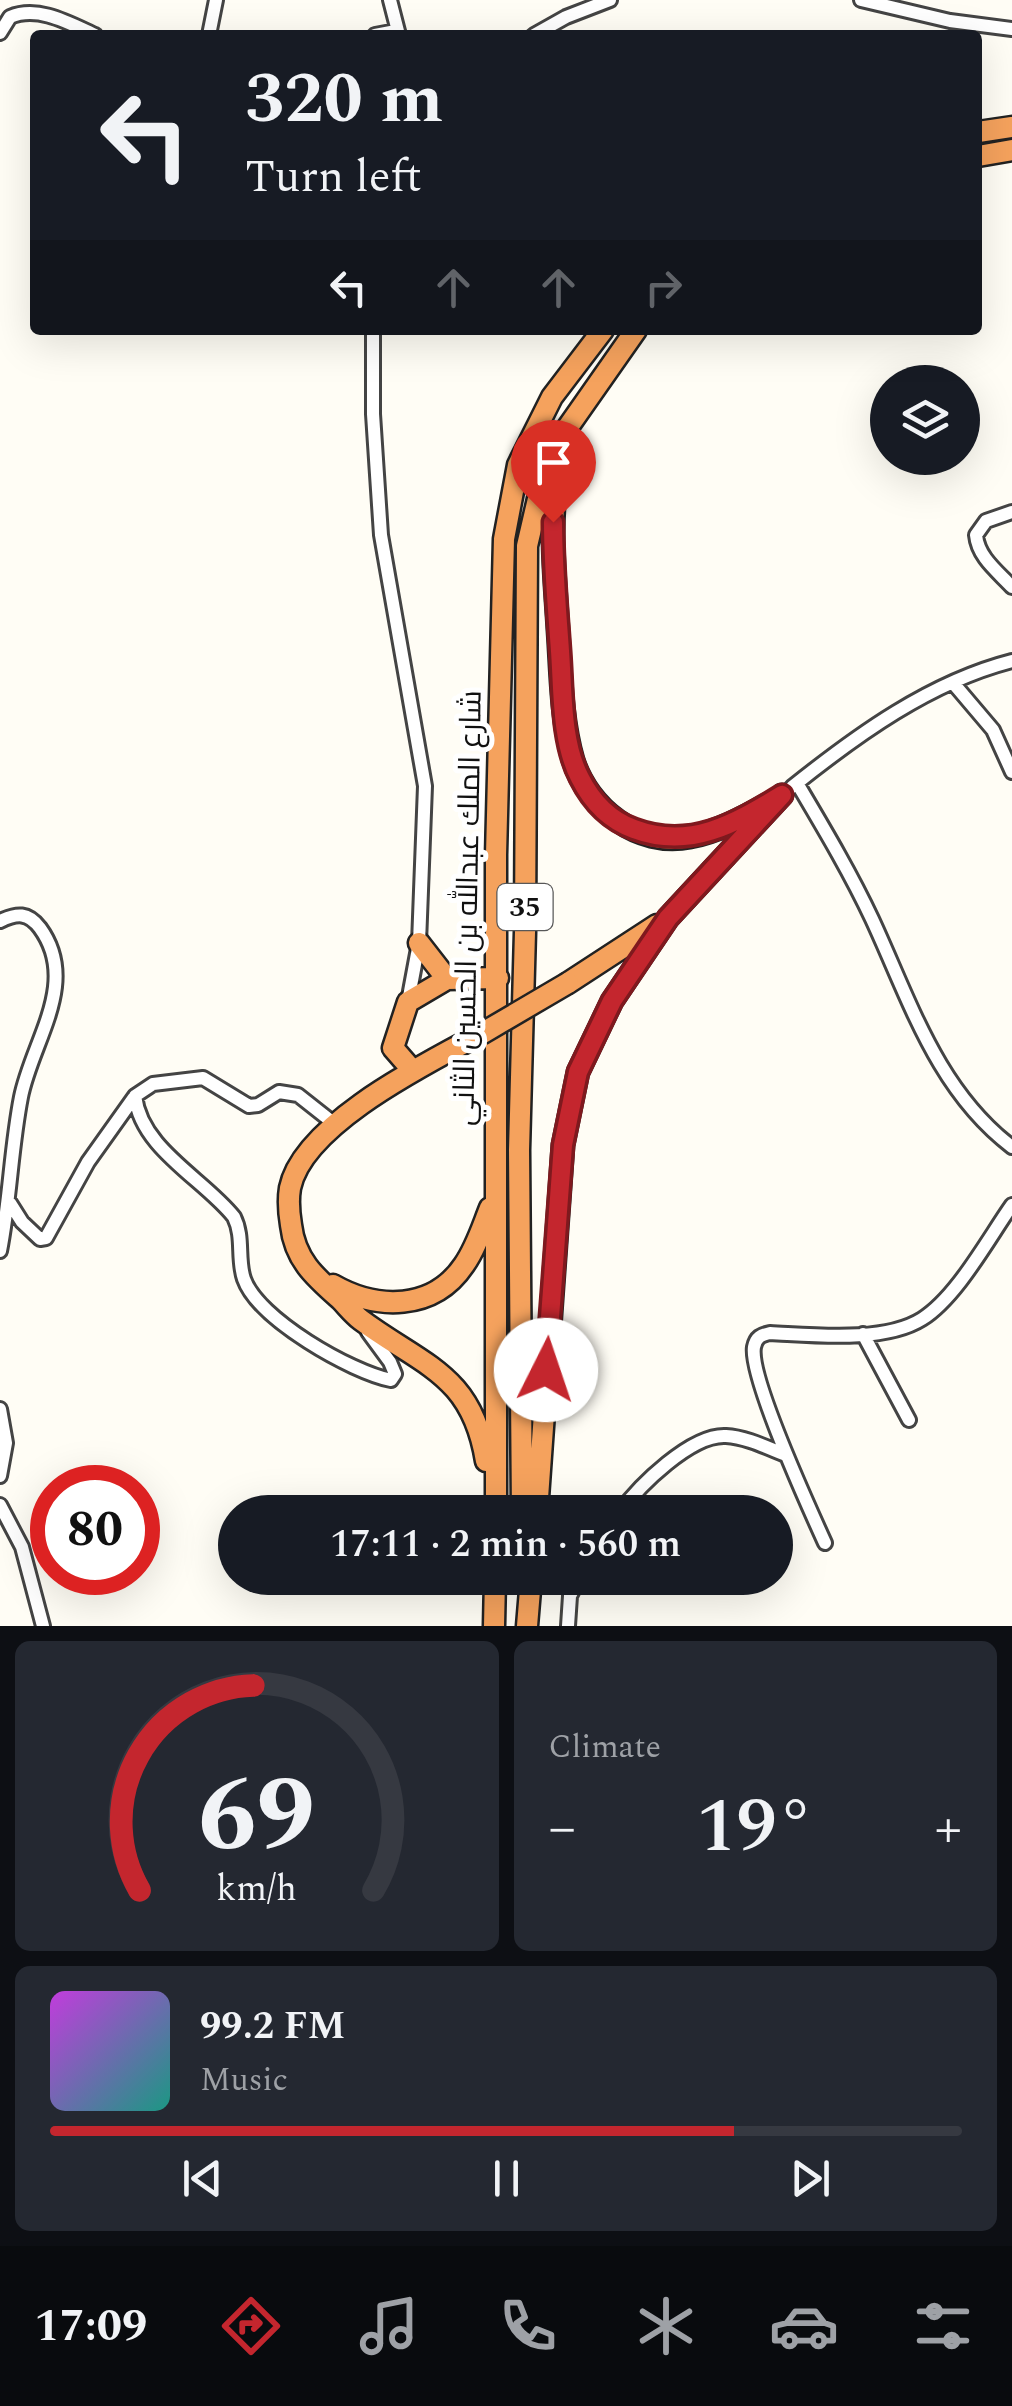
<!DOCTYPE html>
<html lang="en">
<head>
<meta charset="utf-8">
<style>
  body { margin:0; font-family:Spectral,Cairo,serif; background:#242831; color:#f1f3f6; height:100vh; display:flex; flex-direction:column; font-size:38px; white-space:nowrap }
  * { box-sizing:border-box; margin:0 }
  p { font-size:32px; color:#9ea1a6 }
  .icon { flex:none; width:55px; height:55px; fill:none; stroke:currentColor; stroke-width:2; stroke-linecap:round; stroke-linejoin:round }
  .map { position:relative; height:1626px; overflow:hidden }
  .drawer { display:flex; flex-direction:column; gap:15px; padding:15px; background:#0d0f14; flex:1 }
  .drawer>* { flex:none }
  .banner { position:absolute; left:30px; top:30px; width:952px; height:305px; border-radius:10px; box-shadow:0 10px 40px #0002; background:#171b24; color:#f1f3f6; overflow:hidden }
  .buttons { position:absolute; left:870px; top:365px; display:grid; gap:20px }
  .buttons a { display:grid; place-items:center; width:110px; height:110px; border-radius:50%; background:#171b24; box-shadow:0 10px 40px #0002; font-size:50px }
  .speed { position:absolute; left:30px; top:1465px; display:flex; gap:20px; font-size:50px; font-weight:700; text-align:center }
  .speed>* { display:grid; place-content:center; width:130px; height:130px; border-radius:50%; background:#171b24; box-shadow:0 10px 40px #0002; line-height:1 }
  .speed .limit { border:15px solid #d22; background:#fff; color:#111 }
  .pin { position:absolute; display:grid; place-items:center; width:85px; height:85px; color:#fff; margin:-102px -42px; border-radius:50% 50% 50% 0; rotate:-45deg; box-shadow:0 0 10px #0007 }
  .pin .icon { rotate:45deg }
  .me { position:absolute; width:110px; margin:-55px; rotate:4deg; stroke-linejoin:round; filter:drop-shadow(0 0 8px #0008) }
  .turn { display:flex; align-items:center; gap:35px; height:210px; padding:0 50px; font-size:45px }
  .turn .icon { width:130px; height:130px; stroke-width:2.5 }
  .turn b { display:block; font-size:70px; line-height:85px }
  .lanes { display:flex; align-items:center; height:95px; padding:0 50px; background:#0003; justify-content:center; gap:50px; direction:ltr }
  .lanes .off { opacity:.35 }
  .big { font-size:75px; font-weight:600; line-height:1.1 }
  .drawer .card { flex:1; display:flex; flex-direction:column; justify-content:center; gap:15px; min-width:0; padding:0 35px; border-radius:15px; background:#242831 }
  .drawer .dial { align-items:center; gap:0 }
  .dial svg { height:260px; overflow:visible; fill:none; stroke:#363941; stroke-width:7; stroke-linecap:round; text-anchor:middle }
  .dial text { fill:#f1f3f6; stroke:none }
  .song { display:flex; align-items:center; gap:30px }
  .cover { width:120px; height:120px; border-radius:15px; background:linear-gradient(135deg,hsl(290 70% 55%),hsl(170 70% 35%)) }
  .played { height:10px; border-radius:5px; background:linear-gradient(90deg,#c4262e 75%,#363941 75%) }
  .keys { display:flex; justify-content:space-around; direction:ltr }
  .heat { display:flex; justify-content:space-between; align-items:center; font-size:55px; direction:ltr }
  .drawer .tiles { flex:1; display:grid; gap:15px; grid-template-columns:1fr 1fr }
  .card:last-child { grid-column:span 2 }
  .trip { position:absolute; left:218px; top:1495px; width:575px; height:100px; border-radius:50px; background:#171b24; box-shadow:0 10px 40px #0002; font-weight:600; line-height:100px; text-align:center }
  .tab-bar { display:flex; height:160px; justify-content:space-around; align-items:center; background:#090b0e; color:#9ea1a6 }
  .tab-bar .icon { width:70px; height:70px }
  .tab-bar .selected { color:#c4262e }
  .tab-bar b { font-size:45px; color:#f1f3f6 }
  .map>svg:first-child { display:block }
</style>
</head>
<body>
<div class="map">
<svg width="1012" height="1626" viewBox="0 0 1012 1626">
  <rect width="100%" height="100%" fill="#fffdf5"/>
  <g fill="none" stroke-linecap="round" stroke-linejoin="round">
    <g stroke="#444" stroke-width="18">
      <path id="minor" d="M390,0L399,35
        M861,0L950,21L1012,29
        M0,33L10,17C38,5 69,23 95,35
        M209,35L216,0
        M375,35L396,31
        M534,35L566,17L610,0
        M373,330V414L381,535L425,786L419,943L408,1002
        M1012,512L986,521L976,535C978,557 997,571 1012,587
        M954,684L993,730L1012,772
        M797,783C823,827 850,872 872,919C910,1001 937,1090 1012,1147
        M792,787C857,735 930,682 1012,661
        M0,921C17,913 28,912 40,928C80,983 32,1041 21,1097C11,1148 10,1200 0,1251
        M336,1125L298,1095L279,1092L258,1105L249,1106L203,1078L153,1084L135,1096C141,1149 204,1179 234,1217C244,1237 237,1259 244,1279C258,1319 351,1372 391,1380L395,1374L390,1362L368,1332
        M10,1203L22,1222L40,1239L46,1238L88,1162L135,1096
        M863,1334L909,1420
        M0,1409L6,1443L0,1476
        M0,1505L22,1547L43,1626
        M620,1512C639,1486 691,1434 726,1436C746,1437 768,1448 786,1455
        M825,1543C810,1510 749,1376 754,1347C756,1337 761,1335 770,1333C813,1335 884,1343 922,1319C957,1297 988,1239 1012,1205
        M568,1626L570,1596L579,1578"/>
    </g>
    <g stroke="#222" stroke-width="25">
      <path id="highway" d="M978,132L1012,127
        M978,156L1012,150
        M559,469C548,522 555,577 558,630C561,673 561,719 573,760C588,808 638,848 690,837C717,832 745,817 768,804
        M419,943L447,979
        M568,983L657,925
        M481,1034C427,1063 303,1124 290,1188C288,1200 289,1213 291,1225C295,1260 315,1277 340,1299C347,1306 353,1314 361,1320C423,1366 472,1374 486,1461
        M413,1071L393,1048L408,1002L447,979L498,978
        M333,1285C377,1310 433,1311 464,1265C476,1248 482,1228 490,1208
        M496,1512V855L504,539L518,465L552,397L603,330
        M522,1512L519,1150L525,932L527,546L541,486L568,427L636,330
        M537,1512L563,1145L578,1072L612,1001L668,918L782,795
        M494,1626L495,1578
        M527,1626L531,1578"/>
    </g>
    <use href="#minor" stroke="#fff" stroke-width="12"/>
    <use href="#highway" stroke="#f5a25d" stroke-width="20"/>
    <g stroke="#222" stroke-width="25" stroke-linecap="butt">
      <path id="highway-bridge" d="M481,1034L568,983"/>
    </g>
    <use href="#highway-bridge" stroke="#f5a25d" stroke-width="20"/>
  </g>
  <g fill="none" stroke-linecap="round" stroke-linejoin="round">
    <g stroke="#7f191e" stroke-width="25">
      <path id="route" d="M546,1370L563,1145L578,1072L612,1001L668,918L782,795C734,824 690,850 634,829C609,820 592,802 580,778C561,742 563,691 560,651C557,608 553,565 553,522"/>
    </g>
    <use href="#route" stroke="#c4262e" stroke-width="18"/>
  </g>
  <g text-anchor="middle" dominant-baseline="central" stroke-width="10" stroke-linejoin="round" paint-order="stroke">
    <rect fill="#fff" stroke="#585858" stroke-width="2.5" x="497.5" y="884" width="55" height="46" rx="8"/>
    <g font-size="28" font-weight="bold" fill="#111">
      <text x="525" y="907">35</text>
    </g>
    <g font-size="30" fill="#111" stroke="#fff">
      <text transform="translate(468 908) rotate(-89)">شارع الملك عبدالله بن الحسين الثاني</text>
    </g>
  </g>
</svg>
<div class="buttons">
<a><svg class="icon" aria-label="layers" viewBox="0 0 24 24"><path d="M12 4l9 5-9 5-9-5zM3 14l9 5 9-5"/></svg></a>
</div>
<div class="speed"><div class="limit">80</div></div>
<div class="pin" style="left:553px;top:522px;background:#d93025"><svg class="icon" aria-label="arrive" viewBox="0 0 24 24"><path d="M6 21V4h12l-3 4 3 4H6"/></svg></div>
<svg class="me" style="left:546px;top:1370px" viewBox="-20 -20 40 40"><circle r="19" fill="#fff"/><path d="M0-13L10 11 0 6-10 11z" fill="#c4262e"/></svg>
<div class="trip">17:11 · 2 min · 560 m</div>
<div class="banner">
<div class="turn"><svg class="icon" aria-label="left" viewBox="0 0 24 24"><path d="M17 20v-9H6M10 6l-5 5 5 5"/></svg><div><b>320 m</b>Turn left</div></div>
<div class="lanes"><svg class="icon" aria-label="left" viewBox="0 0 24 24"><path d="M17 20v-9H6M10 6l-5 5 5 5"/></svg><svg class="icon off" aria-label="ahead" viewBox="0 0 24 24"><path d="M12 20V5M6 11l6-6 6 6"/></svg><svg class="icon off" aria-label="ahead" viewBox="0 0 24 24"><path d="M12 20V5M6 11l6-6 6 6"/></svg><svg class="icon off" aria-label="right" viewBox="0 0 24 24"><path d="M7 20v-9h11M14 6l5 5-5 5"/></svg></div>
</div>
</div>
<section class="drawer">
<div class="tiles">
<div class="card dial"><svg viewBox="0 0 100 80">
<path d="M14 69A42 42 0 1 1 86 69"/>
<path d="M14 69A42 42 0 0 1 49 6" stroke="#c4262e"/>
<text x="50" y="56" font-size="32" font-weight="700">69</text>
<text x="50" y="72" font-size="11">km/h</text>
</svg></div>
<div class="card"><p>Climate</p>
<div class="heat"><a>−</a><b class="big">19°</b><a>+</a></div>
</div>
<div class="card">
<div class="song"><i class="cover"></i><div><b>99.2 FM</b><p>Music</p></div></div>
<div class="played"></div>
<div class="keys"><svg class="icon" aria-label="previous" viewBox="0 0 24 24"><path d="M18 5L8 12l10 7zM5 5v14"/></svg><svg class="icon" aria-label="pause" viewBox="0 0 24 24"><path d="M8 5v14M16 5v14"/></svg><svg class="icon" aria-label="next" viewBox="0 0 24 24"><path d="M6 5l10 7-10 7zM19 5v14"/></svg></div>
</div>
</div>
</section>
<nav class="tab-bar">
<b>17:09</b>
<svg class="icon selected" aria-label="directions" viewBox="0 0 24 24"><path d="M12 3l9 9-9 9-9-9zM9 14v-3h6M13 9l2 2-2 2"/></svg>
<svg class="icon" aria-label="music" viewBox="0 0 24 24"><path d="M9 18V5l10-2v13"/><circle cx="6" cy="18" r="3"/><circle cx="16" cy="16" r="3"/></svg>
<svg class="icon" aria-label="phone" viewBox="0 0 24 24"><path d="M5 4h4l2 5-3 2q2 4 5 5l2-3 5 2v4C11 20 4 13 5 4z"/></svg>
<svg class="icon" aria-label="climate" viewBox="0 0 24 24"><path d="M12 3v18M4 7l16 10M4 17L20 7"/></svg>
<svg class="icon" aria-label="car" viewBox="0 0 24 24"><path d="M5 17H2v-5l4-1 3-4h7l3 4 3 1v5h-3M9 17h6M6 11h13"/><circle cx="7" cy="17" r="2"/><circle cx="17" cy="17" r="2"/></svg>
<svg class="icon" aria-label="filters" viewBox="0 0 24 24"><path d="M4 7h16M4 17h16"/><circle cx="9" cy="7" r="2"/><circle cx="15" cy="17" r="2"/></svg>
</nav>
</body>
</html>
